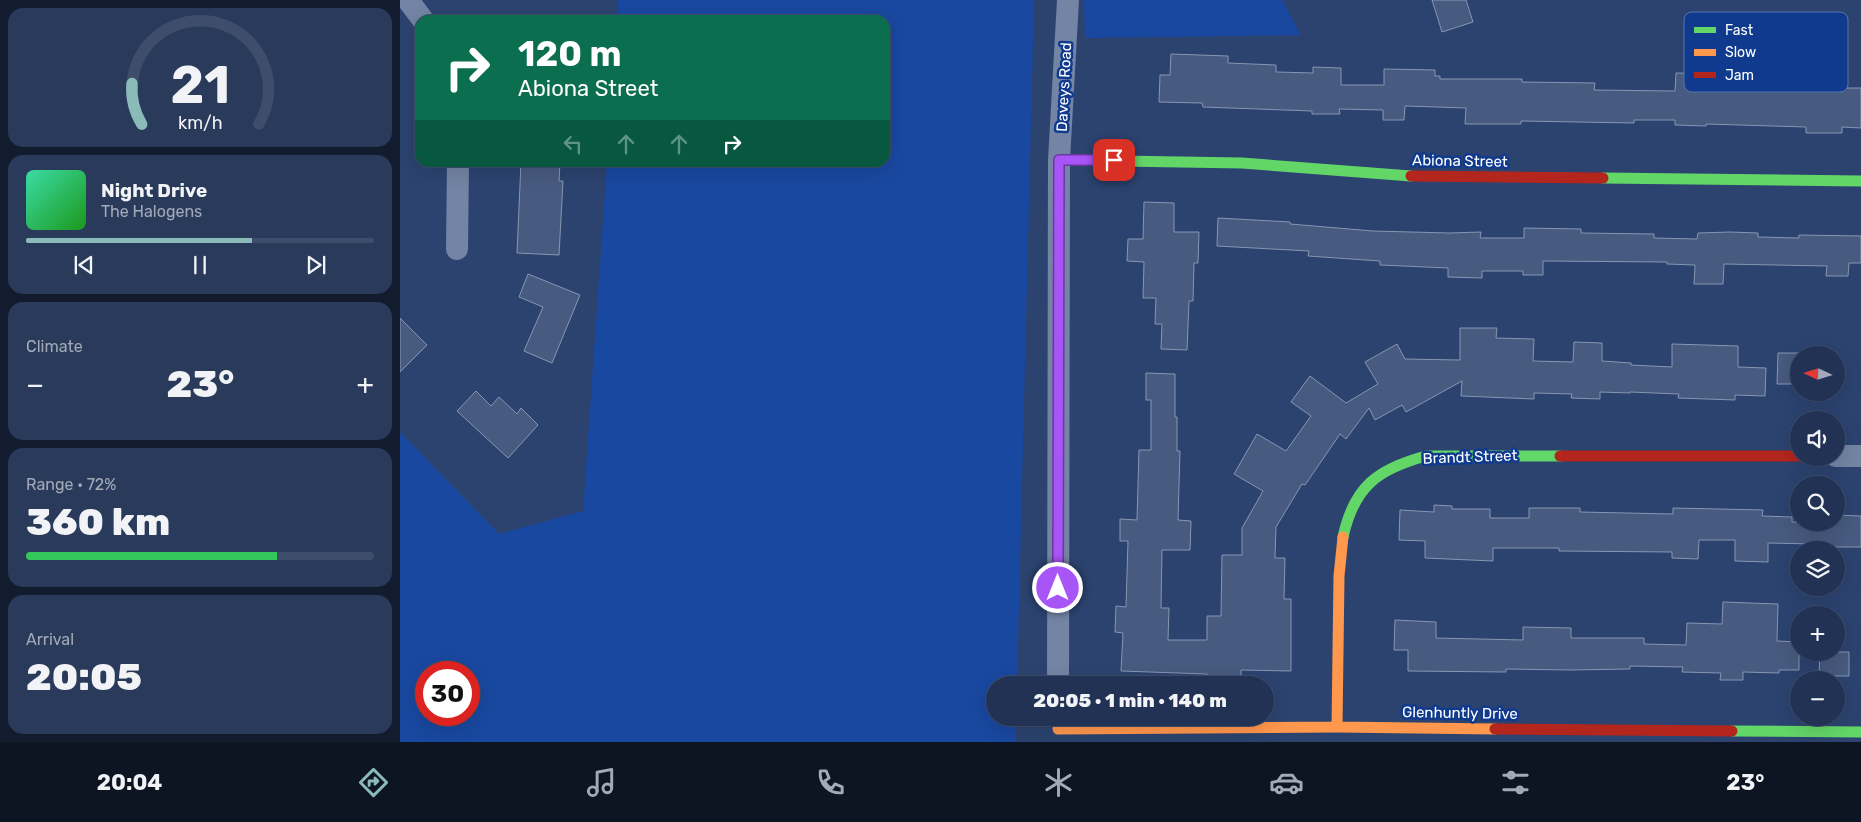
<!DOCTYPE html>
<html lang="en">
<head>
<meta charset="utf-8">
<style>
  body { margin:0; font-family:Rubik,sans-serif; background:#293a5a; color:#f1f3f6; height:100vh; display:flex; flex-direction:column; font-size:19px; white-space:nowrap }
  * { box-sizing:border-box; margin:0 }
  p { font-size:16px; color:#a2aab8 }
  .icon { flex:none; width:28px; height:28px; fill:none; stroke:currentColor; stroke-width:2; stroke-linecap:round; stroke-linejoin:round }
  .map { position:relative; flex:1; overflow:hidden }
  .drawer { display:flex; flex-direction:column; gap:8px; padding:8px; background:#121c2e; width:400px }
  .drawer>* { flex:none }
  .hud { position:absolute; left:15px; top:15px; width:475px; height:152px; border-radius:15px; box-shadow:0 5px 20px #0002,0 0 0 1px #3e4d6b; background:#0b6e4f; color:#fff; overflow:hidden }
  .needle { width:32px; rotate:274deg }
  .controls { position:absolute; left:1390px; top:346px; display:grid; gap:10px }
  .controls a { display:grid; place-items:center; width:55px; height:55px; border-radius:50%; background:#213254; box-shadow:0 5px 20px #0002,0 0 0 1px #3e4d6b; font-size:25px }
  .speed { position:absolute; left:15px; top:661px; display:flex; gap:10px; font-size:25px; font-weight:700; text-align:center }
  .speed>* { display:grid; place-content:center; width:65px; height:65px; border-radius:50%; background:#213254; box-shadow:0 5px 20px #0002,0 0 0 1px #3e4d6b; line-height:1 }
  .speed .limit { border:8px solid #d22; background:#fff; color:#111 }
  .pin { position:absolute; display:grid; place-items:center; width:42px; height:42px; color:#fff; margin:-21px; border-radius:10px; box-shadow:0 2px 8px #0006 }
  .me { position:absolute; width:55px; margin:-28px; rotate:0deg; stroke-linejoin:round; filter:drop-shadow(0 0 4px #0008) }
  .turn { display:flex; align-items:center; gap:18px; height:105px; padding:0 20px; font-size:22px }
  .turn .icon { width:65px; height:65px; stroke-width:2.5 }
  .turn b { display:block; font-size:35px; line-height:42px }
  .lanes { display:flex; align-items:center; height:48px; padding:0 20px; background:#0003; justify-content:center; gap:25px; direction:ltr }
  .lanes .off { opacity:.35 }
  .big { font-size:38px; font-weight:800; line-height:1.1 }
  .drawer .tile { flex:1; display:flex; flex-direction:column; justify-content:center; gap:8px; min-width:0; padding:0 18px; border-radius:15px; background:#293a5a }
  .drawer .dial { align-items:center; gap:0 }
  .dial svg { height:130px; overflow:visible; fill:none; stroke:#3e4d6b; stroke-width:7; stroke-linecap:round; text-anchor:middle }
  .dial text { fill:#f1f3f6; stroke:none }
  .song { display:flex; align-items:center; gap:15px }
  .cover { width:60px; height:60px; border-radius:8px; background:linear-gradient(135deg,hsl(160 70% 55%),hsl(120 70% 35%)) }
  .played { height:5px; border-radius:2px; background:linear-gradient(90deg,#8bbbb9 65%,#3e4d6b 65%) }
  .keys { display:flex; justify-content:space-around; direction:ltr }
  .heat { display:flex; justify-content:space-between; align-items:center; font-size:28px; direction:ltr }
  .charge { height:8px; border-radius:4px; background:linear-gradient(90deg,#34c759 72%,#3e4d6b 0) }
  .trip { position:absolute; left:586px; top:676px; width:288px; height:50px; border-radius:25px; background:#213254; box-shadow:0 5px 20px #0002,0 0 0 1px #3e4d6b; font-weight:800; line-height:50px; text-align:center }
  .tab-bar { display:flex; height:80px; justify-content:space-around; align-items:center; background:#0d1422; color:#a2aab8 }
  .tab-bar .icon { width:35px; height:35px }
  .tab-bar .selected { color:#8bbbb9 }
  .tab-bar b { font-size:22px; color:#f1f3f6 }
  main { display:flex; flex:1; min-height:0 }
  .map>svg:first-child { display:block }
</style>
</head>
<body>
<main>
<section class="drawer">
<div class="tile dial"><svg viewBox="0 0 100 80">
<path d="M14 69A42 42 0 1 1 86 69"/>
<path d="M14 69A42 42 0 0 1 8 44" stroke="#8bbbb9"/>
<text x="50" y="56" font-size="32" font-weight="700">21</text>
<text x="50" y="72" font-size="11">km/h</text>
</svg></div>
<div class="tile">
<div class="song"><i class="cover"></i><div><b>Night Drive</b><p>The Halogens</p></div></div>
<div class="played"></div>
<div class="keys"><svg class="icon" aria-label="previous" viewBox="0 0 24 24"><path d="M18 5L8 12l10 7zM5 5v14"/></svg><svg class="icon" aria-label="pause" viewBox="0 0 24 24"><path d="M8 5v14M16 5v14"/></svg><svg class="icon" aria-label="next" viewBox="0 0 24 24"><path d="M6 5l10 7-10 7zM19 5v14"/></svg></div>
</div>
<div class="tile"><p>Climate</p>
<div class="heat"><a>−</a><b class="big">23°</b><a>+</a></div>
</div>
<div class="tile"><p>Range · 72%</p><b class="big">360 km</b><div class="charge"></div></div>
<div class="tile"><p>Arrival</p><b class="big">20:05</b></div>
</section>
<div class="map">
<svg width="1461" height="742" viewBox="0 0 1461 742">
  <rect width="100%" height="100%" fill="#2c4370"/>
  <path fill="#1948a0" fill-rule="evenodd" d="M218,0H634L617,685H595V718H616V742H0V432L99,534L183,511L207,163L485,162V20H217ZM26,672H69V715H26Z
    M684,0H882L901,35L685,38Z"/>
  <path fill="#475a7f" stroke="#8796b3" d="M1032,0H1066L1073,22L1042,32Z
    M771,54L828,56V63L876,65V72L913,73V67L941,68V85H984V69L1035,70V76H1040V79H1122V82L1195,83L1194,90L1275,91L1276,73L1357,74V81L1379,82V88H1461V128L1442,127V133H1406V127L1306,124V126L1275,125V120H1234V123L1121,121V124H1065L1066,108L1005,106L1004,120H983V110L939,109L940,114H912V111L803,107L802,103L759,102L760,75H770Z
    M121,162H160L159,181H163L159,255L117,253Z
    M744,202L774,203V232H799L798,263H794L793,301H789L787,350L761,349L762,324H755L756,298H743L744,262L727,261L728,239H743Z
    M818,218L890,222V224L973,231L1049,233L1081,232L1080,238H1124V228L1181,229V233L1254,234V238L1297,239L1298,233L1330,232L1358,233V237L1399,238V235L1461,236V263H1449L1448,276H1426L1427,266L1324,264L1323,284H1294L1295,265L1267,264V262L1143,261V275H1123V271H1082V278L1048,277V268L980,265V261L908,256L909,251L817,246Z
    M128,274L180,295L152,363L124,351L143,307L119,297Z
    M0,318L27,345L0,372Z
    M1060,328H1097L1096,338L1134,339L1133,361L1173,362L1174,342L1202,343V361L1231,363V365L1272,367V344L1338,346V367L1366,368L1365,396L1335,395V400L1278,398L1279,394L1230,392V393L1200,392V399L1171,398L1172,394L1134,393V399L1061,396L1062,381L1006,412L1002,405L975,420L969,408L946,439L940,434L905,485L902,484L876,527L875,558H885L884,599H891V671L841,670V679L807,678V674L721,671L723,633L715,632L716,606L726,607L728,541H720V519L737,520L739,450H751V400H746V373L775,374V417H777V451H780L778,520L791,521L790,550H762L761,608H769L768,640H807V616H821L822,555H842V528L863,491L834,474L857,434L886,451L911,416L891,402L910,376L946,403L978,384L965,362L997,344L1005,359L1060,360Z
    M1378,353H1399V384H1377Z
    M76,391L91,406L99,397L117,414L121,408L138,425L108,458L57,411Z
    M1034,505L1052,506V509H1090V518H1129V508H1180V512L1273,514V508L1363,510L1362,516L1392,517V522H1436V515L1461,516V547H1413V544L1368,543V562L1335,561V540H1299L1298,559L1272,558V552L1159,551V548H1093V561L1025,558V541L999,540L1000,510L1034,512Z
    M1323,602L1378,604L1377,641L1399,642V670H1379V673L1343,672V680H1320L1321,673L1282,672L1283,667L1230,666V669L1170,670L1106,669V672L1008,671V650H994L995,620L1036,622V638L1123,640V627L1171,628V638H1244V644L1286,645L1287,623L1322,624Z
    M1420,652H1449V676H1419Z"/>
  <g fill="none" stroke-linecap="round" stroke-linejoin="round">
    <path stroke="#7384a4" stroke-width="22" d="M8,0L23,20
      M57,249L58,162
      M1436,456H1461
      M658,685L659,160L668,0"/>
    <path stroke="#63d668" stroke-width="11" d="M659,160L842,163L1011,176
      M1203,178L1461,181
      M943,537C954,487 977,469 1026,456H1160
      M1332,731L1461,732"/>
    <path stroke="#ff974d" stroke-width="11" d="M937,727L939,576L943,537
      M658,729L937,727L1095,729"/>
    <path stroke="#b3261e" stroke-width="11" d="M1011,176L1203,178
      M1160,456H1399
      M1095,729L1332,731"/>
  </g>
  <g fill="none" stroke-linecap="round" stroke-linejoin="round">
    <g stroke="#6d37a1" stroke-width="12">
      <path id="route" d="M658,588L659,160H714"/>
    </g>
    <use href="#route" stroke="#a855f7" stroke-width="9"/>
  </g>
  <g text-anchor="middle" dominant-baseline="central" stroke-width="5" stroke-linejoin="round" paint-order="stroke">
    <g font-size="15" fill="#fff" stroke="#0f3a8d">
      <text transform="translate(664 87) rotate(-87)">Daveys Road</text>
      <text transform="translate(1060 161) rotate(1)">Abiona Street</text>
      <text transform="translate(1070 457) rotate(-2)">Brandt Street</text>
      <text transform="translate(1060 713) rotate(1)">Glenhuntly Drive</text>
    </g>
  </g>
  <rect x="1284" y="12" width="164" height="80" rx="8" fill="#0f3a8d" stroke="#5775af" stroke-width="1"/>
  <rect x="1294" y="27" width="22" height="6" fill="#63d668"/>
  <rect x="1294" y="49" width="22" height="7" fill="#ff974d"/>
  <rect x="1294" y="72" width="22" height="6" fill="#b3261e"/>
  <g font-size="14" fill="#fff">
    <text x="1325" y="35">Fast</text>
    <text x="1325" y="57">Slow</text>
    <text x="1325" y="80">Jam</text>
  </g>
</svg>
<div class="controls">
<a><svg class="needle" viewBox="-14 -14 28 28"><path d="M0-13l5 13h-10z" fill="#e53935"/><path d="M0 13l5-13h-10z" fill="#a2aab8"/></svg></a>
<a><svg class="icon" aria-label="sound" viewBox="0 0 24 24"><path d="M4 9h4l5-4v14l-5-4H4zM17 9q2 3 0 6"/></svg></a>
<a><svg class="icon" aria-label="search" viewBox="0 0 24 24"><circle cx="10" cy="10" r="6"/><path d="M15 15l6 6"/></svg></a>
<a><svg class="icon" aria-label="layers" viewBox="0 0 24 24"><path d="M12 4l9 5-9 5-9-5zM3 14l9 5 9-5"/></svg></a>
<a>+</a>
<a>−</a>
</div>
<div class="speed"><div class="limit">30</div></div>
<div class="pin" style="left:714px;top:160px;background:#d93025"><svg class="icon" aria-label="arrive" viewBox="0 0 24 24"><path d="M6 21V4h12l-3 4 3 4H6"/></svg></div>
<svg class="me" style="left:658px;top:588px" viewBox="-20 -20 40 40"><circle r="17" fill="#a855f7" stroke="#fff" stroke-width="3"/><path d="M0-11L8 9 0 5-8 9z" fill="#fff"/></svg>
<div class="trip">20:05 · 1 min · 140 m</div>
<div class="hud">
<div class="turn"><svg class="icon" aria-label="right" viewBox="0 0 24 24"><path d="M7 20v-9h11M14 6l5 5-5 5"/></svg><div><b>120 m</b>Abiona Street</div></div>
<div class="lanes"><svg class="icon off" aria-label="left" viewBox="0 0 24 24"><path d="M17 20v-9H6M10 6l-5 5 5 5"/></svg><svg class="icon off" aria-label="ahead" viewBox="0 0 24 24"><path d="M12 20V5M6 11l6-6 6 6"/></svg><svg class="icon off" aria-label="ahead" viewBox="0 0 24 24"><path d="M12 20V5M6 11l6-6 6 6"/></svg><svg class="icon" aria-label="right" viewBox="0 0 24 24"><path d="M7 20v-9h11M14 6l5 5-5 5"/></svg></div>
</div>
</div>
</main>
<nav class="tab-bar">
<b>20:04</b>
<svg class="icon selected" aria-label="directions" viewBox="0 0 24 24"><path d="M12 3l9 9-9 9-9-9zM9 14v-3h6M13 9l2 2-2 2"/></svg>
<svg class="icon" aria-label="music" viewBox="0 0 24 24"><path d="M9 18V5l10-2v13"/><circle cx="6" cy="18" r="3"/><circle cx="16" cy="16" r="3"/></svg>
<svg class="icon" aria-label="phone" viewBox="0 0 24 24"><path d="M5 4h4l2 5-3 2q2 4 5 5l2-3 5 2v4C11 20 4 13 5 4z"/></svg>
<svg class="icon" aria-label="climate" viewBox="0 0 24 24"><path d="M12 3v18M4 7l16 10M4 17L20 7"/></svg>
<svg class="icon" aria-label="car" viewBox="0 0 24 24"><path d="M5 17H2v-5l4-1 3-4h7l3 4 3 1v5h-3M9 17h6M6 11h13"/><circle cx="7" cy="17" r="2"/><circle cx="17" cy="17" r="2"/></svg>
<svg class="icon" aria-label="filters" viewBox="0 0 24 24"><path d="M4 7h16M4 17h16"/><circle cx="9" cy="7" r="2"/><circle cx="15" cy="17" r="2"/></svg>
<b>23°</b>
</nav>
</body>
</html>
